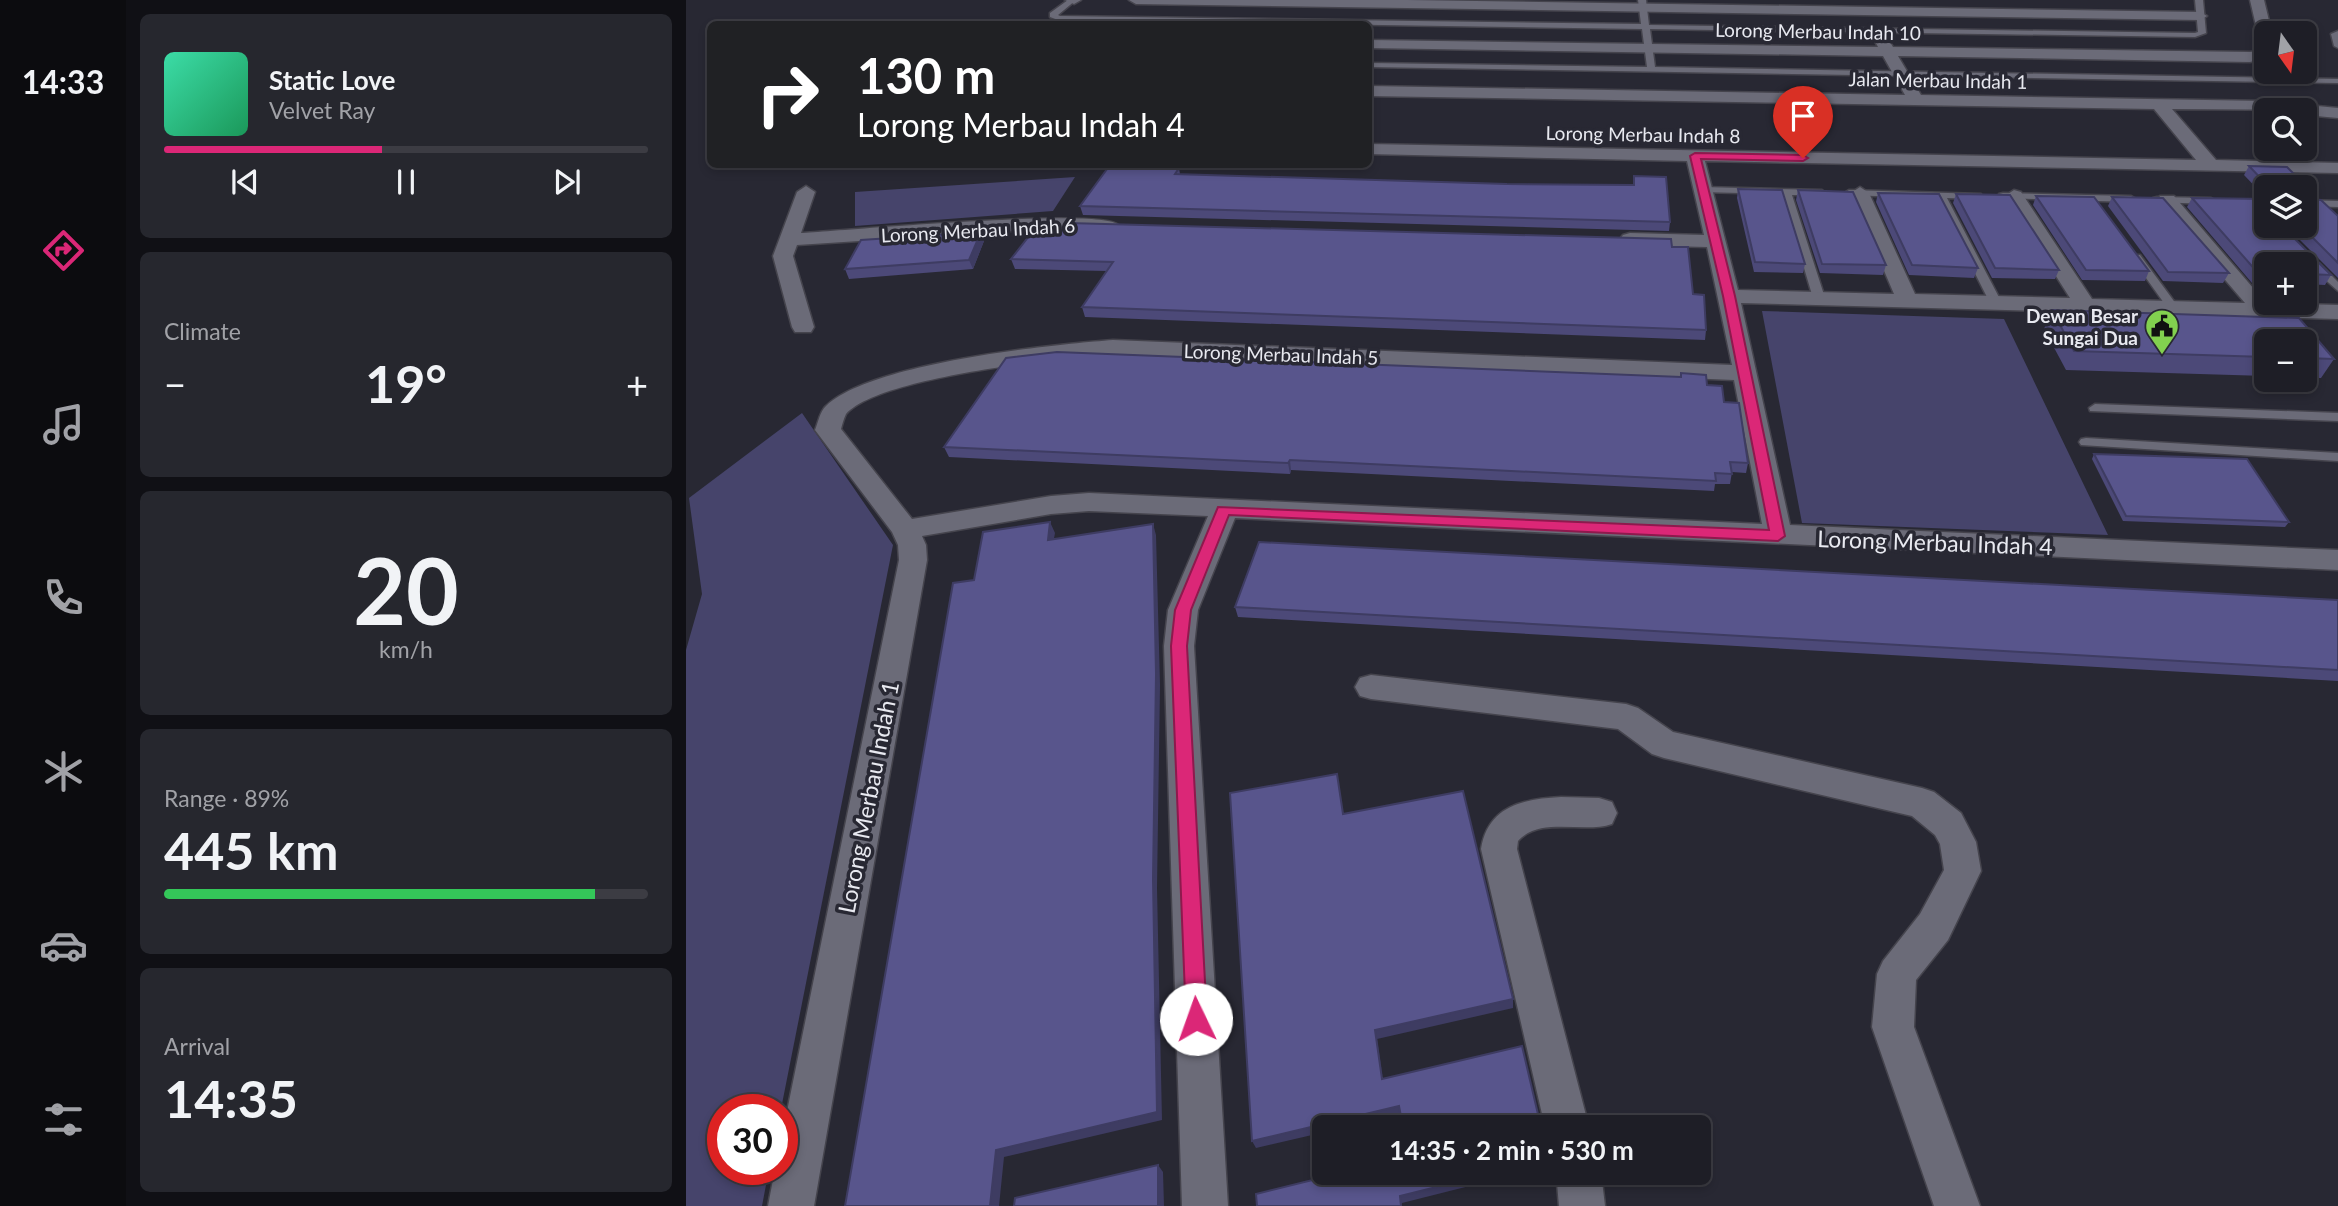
<!DOCTYPE html>
<html lang="en">
<head>
<meta charset="utf-8">
<style>
  body { margin:0; font-family:Lato,sans-serif; background:#26272e; color:#f1f3f6; height:100vh; display:flex; flex-direction:column; font-size:26px; white-space:nowrap }
  * { box-sizing:border-box; margin:0 }
  p { font-size:23px; color:#a1a2a7 }
  .icon { flex:none; width:38px; height:38px; fill:none; stroke:currentColor; stroke-width:2; stroke-linecap:round; stroke-linejoin:round }
  .map { position:relative; flex:1; overflow:hidden }
  .panel { display:flex; flex-direction:column; gap:14px; padding:14px; background:#101015; width:560px }
  .panel>* { flex:none }
  .hud { position:absolute; left:21px; top:21px; width:665px; height:147px; border-radius:10px; box-shadow:0 4px 10px #0003,0 0 0 2px #3c3c43; background:#202124; color:#fff; overflow:hidden }
  .needle { width:46px; rotate:166deg }
  .buttons { position:absolute; left:1568px; top:21px; display:grid; gap:14px }
  .buttons a { display:grid; place-items:center; width:63px; height:63px; border-radius:10px; background:#1e1e26; box-shadow:0 4px 10px #0003,0 0 0 2px #3c3c43; font-size:35px }
  .speed { position:absolute; left:21px; top:1094px; display:flex; gap:14px; font-size:35px; font-weight:700; text-align:center }
  .speed>* { display:grid; place-content:center; width:91px; height:91px; border-radius:50%; background:#1e1e26; box-shadow:0 4px 10px #0003,0 0 0 2px #3c3c43; line-height:1 }
  .speed .limit { border:10px solid #d22; background:#fff; color:#111 }
  .pin { position:absolute; display:grid; place-items:center; width:60px; height:60px; color:#fff; margin:-72px -30px; border-radius:50% 50% 50% 0; rotate:-45deg; box-shadow:0 0 7px #0007 }
  .pin .icon { rotate:45deg }
  .me { position:absolute; width:77px; margin:-38px; rotate:357deg; stroke-linejoin:round; filter:drop-shadow(0 0 5px #0008) }
  .turn { display:flex; align-items:center; gap:24px; height:147px; padding:0 35px; font-size:32px }
  .turn .icon { width:91px; height:91px; stroke-width:2.5 }
  .turn b { display:block; font-size:49px; line-height:60px }
  .big { font-size:52px; font-weight:700; line-height:1.1 }
  .panel .card { flex:1; display:flex; flex-direction:column; justify-content:center; gap:10px; min-width:0; padding:0 24px; border-radius:10px; background:#26272e }
  .panel .dial { align-items:center; gap:0 }
  .dial b { font-size:91px; line-height:1 }
  .song { display:flex; align-items:center; gap:21px }
  .cover { width:84px; height:84px; border-radius:10px; background:linear-gradient(135deg,hsl(160 70% 55%),hsl(150 70% 35%)) }
  .played { height:7px; border-radius:4px; background:linear-gradient(90deg,#db2777 45%,#3c3c43 45%) }
  .keys { display:flex; justify-content:space-around; direction:ltr }
  .heat { display:flex; justify-content:space-between; align-items:center; font-size:38px; direction:ltr }
  .charge { height:10px; border-radius:5px; background:linear-gradient(90deg,#34c759 89%,#3c3c43 0) }
  .trip { position:absolute; left:626px; top:1115px; width:399px; height:70px; border-radius:10px; background:#1e1e26; box-shadow:0 4px 10px #0003,0 0 0 2px #3c3c43; font-weight:700; line-height:70px; text-align:center }
  main { display:flex; flex:1; min-height:0 }
  .tab-bar { display:flex; flex-direction:column; width:126px; justify-content:space-around; align-items:center; background:#0c0c0f; color:#a1a2a7 }
  .tab-bar .icon { width:49px; height:49px }
  .tab-bar .selected { color:#db2777 }
  .tab-bar b { font-size:32px; color:#f1f3f6 }
  .map>svg:first-child { display:block }
</style>
</head>
<body>
<main>
<nav class="tab-bar">
<b>14:33</b>
<svg class="icon selected" aria-label="directions" viewBox="0 0 24 24"><path d="M12 3l9 9-9 9-9-9zM9 14v-3h6M13 9l2 2-2 2"/></svg>
<svg class="icon" aria-label="music" viewBox="0 0 24 24"><path d="M9 18V5l10-2v13"/><circle cx="6" cy="18" r="3"/><circle cx="16" cy="16" r="3"/></svg>
<svg class="icon" aria-label="phone" viewBox="0 0 24 24"><path d="M5 4h4l2 5-3 2q2 4 5 5l2-3 5 2v4C11 20 4 13 5 4z"/></svg>
<svg class="icon" aria-label="climate" viewBox="0 0 24 24"><path d="M12 3v18M4 7l16 10M4 17L20 7"/></svg>
<svg class="icon" aria-label="car" viewBox="0 0 24 24"><path d="M5 17H2v-5l4-1 3-4h7l3 4 3 1v5h-3M9 17h6M6 11h13"/><circle cx="7" cy="17" r="2"/><circle cx="17" cy="17" r="2"/></svg>
<svg class="icon" aria-label="filters" viewBox="0 0 24 24"><path d="M4 7h16M4 17h16"/><circle cx="9" cy="7" r="2"/><circle cx="15" cy="17" r="2"/></svg>
</nav>
<section class="panel">
<div class="card">
<div class="song"><i class="cover"></i><div><b>Static Love</b><p>Velvet Ray</p></div></div>
<div class="played"></div>
<div class="keys"><svg class="icon" aria-label="previous" viewBox="0 0 24 24"><path d="M18 5L8 12l10 7zM5 5v14"/></svg><svg class="icon" aria-label="pause" viewBox="0 0 24 24"><path d="M8 5v14M16 5v14"/></svg><svg class="icon" aria-label="next" viewBox="0 0 24 24"><path d="M6 5l10 7-10 7zM19 5v14"/></svg></div>
</div>
<div class="card"><p>Climate</p>
<div class="heat"><a>−</a><b class="big">19°</b><a>+</a></div>
</div>
<div class="card dial"><b>20</b><p>km/h</p></div>
<div class="card"><p>Range · 89%</p><b class="big">445 km</b><div class="charge"></div></div>
<div class="card"><p>Arrival</p><b class="big">14:35</b></div>
</section>
<div class="map">
<svg width="1652" height="1206" viewBox="0 0 1652 1206">
  <rect width="100%" height="100%" fill="#282833"/>
  <path fill="#46446b" d="M389,177L367,211L169,226V192Z
    M1076,311L1318,319L1422,535L1116,523Z
    M116,413L207,545L95,1109L37,1110V1169H83L76,1206H0V650L16,594L3,498Z"/>
  <g fill="none" stroke-linecap="round" stroke-linejoin="round">
    <g stroke="#45444d" stroke-width="3">
      <path id="service" d="M382,0H390L372,15L374,16L955,24L952,0H960L963,25L1509,33L1512,32L1509,0H1517L1520,33L1509,37L964,29L969,67L1652,79V83L682,67V63L961,67L956,29L372,20L364,17V13Z
        M1652,31V48L1648,46L1645,34Z
        M1017,187L1136,190L1138,192L1133,195H1106L1139,298L1137,300L1127,298L1096,194L1014,192L1012,190Z
        M1163,190L1295,194V198L1291,199L1261,198L1316,303L1314,305L1304,303L1251,198L1159,195L1158,193Z
        M1317,193L1445,196L1450,199L1445,202L1313,198V194Z
        M1471,197L1525,198L1530,201L1525,204L1467,202V198Z
        M1619,200L1652,201V207L1619,206Z
        M1446,255H1454L1493,308L1491,310H1483L1445,257Z
        M1625,263H1633L1652,282V291L1625,267Z
        M1409,404L1652,413V421L1404,411L1403,408Z
        M1400,438L1652,453V461L1395,445L1393,442L1395,439Z"/>
    </g>
    <g stroke="#45444d" stroke-width="3">
      <path id="minor" d="M379,0H395L388,4Z
        M443,0H722L1514,12L1521,16L1514,20L450,4Z
        M1564,0H1578L1586,33H1580V43L1573,39Z
        M1194,33L1199,34L1207,47L1564,52L1580,50V58L1564,62L1212,56L1235,95L1578,101L1652,108V118L1619,115V110L1486,109L1530,160L1652,163V173L1019,161L1052,290L1208,294L1165,193L1174,187L1183,193L1229,294L1384,298L1319,196L1328,190L1335,192L1406,299L1559,303L1474,204L1472,200L1474,196H1488L1580,303L1652,305V319L1055,303L1104,525L1652,550V570L549,518L512,610L508,646L542,1206H496L478,646L482,610L522,516L403,511L365,514L236,536L240,545L241,560L128,1206H82L89,1169H96V1136L213,560L212,545L206,532L129,430C132,423 134,411 140,406C185,363 363,345 427,340L1046,365L1021,247L944,245L937,243L934,239L937,235L944,233L1018,235L1001,161L682,154V144L1510,160L1468,109L682,96V86L1219,95L1197,56L682,48V40L1192,47L1187,37ZM427,354L1048,380L1076,524L403,493L365,496L226,519L155,429C156,425 158,418 160,414C192,377 375,358 427,354Z
        M120,186L129,192L115,233C154,231 418,207 432,225L422,231L360,229L111,245L107,256L128,327L125,332H109L106,327L87,256L111,192Z
        M685,675L940,704L952,708L987,732L1236,788L1248,792L1275,813L1290,842L1295,871L1262,940L1230,980L1228,1027L1294,1206H1248L1186,1027L1191,974L1197,961L1234,914L1258,870L1254,844L1249,835L1226,816L978,758L966,754L932,729L685,699L674,696L669,687L674,678Z
        M875,797L913,798L926,802L931,813L926,824C898,834 854,816 832,841L831,849L903,1127H859L795,849C802,806 837,799 875,797Z
        M870,1172H915L919,1206H873Z"/>
    </g>
    <use href="#service" fill="#6b6b78" fill-rule="evenodd"/>
    <use href="#minor" fill="#6b6b78" fill-rule="evenodd"/>
  </g>
  <path fill="#4c4978" d="M1563,166L1601,167L1623,189L1622,199L1635,200L1652,216V278L1600,226H1619V187H1580V198L1558,175Z
    M493,168L494,174L821,184L947,185L948,176L984,222L983,231L397,215L394,206Z
    M1052,189L1119,264L1117,273L1068,272L1051,198Z
    M1112,190L1200,265L1197,275L1134,273L1110,200Z
    M1192,193L1292,268L1288,278L1223,275L1190,202Z
    M1270,194L1373,270L1369,279L1306,278L1267,203Z
    M1350,196L1463,271L1459,281L1396,280L1347,205Z
    M1426,197L1543,273L1537,283L1477,281L1422,206Z
    M1506,198L1580,226L1645,275L1639,285L1619,284V264H1580V283H1566L1501,207Z
    M295,232L298,241L287,269L163,279L159,269Z
    M986,247L1007,294L1020,330L1019,340L399,317L396,307L421,271L329,269L325,259Z
    M1366,310L1613,318L1648,359L1635,378H1619V341H1580V376L1380,370L1358,329Z
    M995,373L1021,385L1038,402L1062,463L1060,473L1046,472L1044,484H1029L1028,491L605,470L604,474L263,457L258,447L994,377Z
    M1408,454L1603,522L1599,527L1437,521L1406,459Z
    M1652,600V681L552,617L549,607Z"/>
  <path fill="#3e3c62" d="M295,232L298,241L287,269L283,260Z
    M604,460L605,470L604,474L602,463Z
    M364,522L369,533L366,550L362,540Z
    M467,524L470,535L474,685L471,888L476,1120L318,1157L313,1206H304L310,1150L467,879Z
    M827,999V1008L691,1039L698,1087L689,1030Z
    M713,1106L715,1113L658,1127H639V1132L570,1148L566,1141Z
    M472,1165L477,1172L478,1206H472Z
    M811,1172H839L716,1203L715,1206L714,1196Z"/>
  <path fill="#58558c" stroke="#3e3c62" stroke-width="2" d="M424,165L493,168L489,174L821,184L948,185V176L980,177L984,222L394,206Z
    M1563,166L1601,167L1623,189L1622,199L1635,200L1652,216V263L1615,226H1619V187H1583Z
    M1052,189L1096,190L1119,264L1069,262Z
    M1112,190L1167,192L1200,265L1136,264Z
    M1192,193L1253,194L1292,268L1226,265Z
    M1270,194L1324,195L1373,270L1309,268Z
    M1350,196L1408,197L1463,271L1400,270Z
    M1426,197L1477,198L1543,273L1482,272Z
    M1506,198L1580,199V226H1596L1645,275L1619,274V264H1580V274L1572,273Z
    M382,223L985,239L986,247H1002L1007,294L1018,295L1020,330L396,307L427,262L325,259L347,231L375,232Z
    M295,232L283,260L159,269L175,240Z
    M1366,310L1613,318L1648,359L1619,358V341H1580V357L1388,351Z
    M371,352L995,377V373L1020,375L1021,385L1036,386L1038,402L1053,403L1062,463L1044,462L1046,474L1029,473L1030,481L604,460L602,463L258,447L320,358Z
    M1408,454L1561,459L1603,522L1440,516Z
    M364,522L362,540L467,524L470,674L467,879L471,1112L310,1150L304,1206H159L267,583L288,580L297,532Z
    M573,542L1652,600V670L549,607Z
    M651,774L657,814L777,791L827,999L689,1030L696,1079L836,1046L855,1127H717L713,1106L566,1141L544,793Z
    M472,1165V1206H328L329,1198Z
    M659,1172H811L714,1196L715,1206H571L570,1194Z"/>
  <path fill="#db2777" stroke="#8e194d" stroke-width="2" d="M1009,153L1117,155L1122,158L1117,161L1015,159L1049,296L1099,536L1092,541L543,515L505,610L501,646L521,1019L518,1027L510,1030L503,1027L500,1019L485,646L489,610L532,507L1083,530L1037,296L1004,156Z"/>
  <defs>
    <g id="civic-pin" transform="scale(1.75)"><path d="M0 17L-7.5 6A9.5 9.5 0 1 1 7.5 6Z" fill="#82d04f" stroke="#282833"/><path d="M-.6-6.5H3V-4.5H.6V-3L4-1V1h2V6H-6V1h2V-1L-.6-3ZM-1.2 2.5V6h2.4V2.5Z" fill="#111"/></g>
  </defs>
  <g fill-rule="evenodd">
    <use href="#civic-pin" x="1476" y="326"/>
  </g>
  <g text-anchor="middle" dominant-baseline="central" stroke-width="7" stroke-linejoin="round" paint-order="stroke">
    <g font-size="19" fill="#e8e9f0" stroke="#282833">
      <text transform="translate(1132 31) rotate(1)">Lorong Merbau Indah 10</text>
      <text transform="translate(1252 80) rotate(1)">Jalan Merbau Indah 1</text>
      <text transform="translate(957 134) rotate(1)">Lorong Merbau Indah 8</text>
      <text transform="translate(292 230) rotate(-3)">Lorong Merbau Indah 6</text>
      <text transform="translate(595 354) rotate(2)">Lorong Merbau Indah 5</text>
    </g>
    <g font-size="19" font-weight="bold" fill="#e8e9f0" stroke="#282833" text-anchor="end">
      <text x="1452" y="315">Dewan Besar<tspan x="1452" dy="22">Sungai Dua</tspan></text>
    </g>
    <g font-size="23" fill="#e8e9f0" stroke="#282833">
      <text transform="translate(1249 542) rotate(2)">Lorong Merbau Indah 4</text>
      <text transform="translate(182 797) rotate(-79)">Lorong Merbau Indah 1</text>
    </g>
  </g>
</svg>
<div class="buttons">
<a><svg class="needle" viewBox="-14 -14 28 28"><path d="M0-13l5 13h-10z" fill="#e53935"/><path d="M0 13l5-13h-10z" fill="#a1a2a7"/></svg></a>
<a><svg class="icon" aria-label="search" viewBox="0 0 24 24"><circle cx="10" cy="10" r="6"/><path d="M15 15l6 6"/></svg></a>
<a><svg class="icon" aria-label="layers" viewBox="0 0 24 24"><path d="M12 4l9 5-9 5-9-5zM3 14l9 5 9-5"/></svg></a>
<a>+</a>
<a>−</a>
</div>
<div class="speed"><div class="limit">30</div></div>
<div class="pin" style="left:1117px;top:158px;background:#d93025"><svg class="icon" aria-label="arrive" viewBox="0 0 24 24"><path d="M6 21V4h12l-3 4 3 4H6"/></svg></div>
<svg class="me" style="left:510px;top:1019px" viewBox="-20 -20 40 40"><circle r="19" fill="#fff"/><path d="M0-13L10 11 0 6-10 11z" fill="#db2777"/></svg>
<div class="trip">14:35 · 2 min · 530 m</div>
<div class="hud">
<div class="turn"><svg class="icon" aria-label="right" viewBox="0 0 24 24"><path d="M7 20v-9h11M14 6l5 5-5 5"/></svg><div><b>130 m</b>Lorong Merbau Indah 4</div></div>
</div>
</div>
</main>
</body>
</html>
